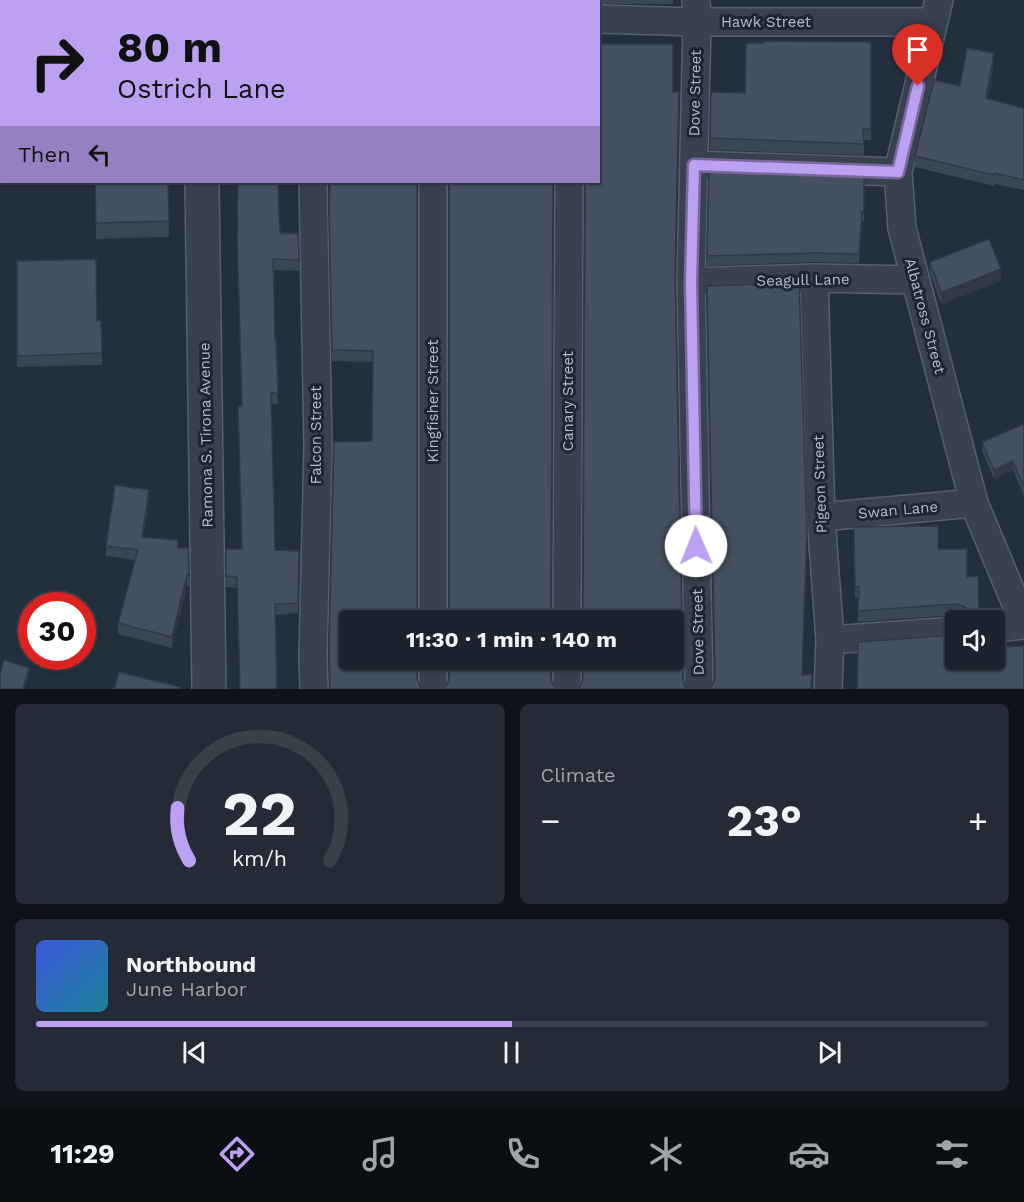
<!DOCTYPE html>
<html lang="en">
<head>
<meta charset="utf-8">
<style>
  body { margin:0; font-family:"Work Sans",sans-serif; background:#242b36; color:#f1f3f6; height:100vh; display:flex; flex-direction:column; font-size:22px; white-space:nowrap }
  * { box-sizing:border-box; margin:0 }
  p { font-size:20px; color:#a0a4aa }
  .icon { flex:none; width:33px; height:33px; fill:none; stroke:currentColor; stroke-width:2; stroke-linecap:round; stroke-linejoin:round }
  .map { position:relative; height:689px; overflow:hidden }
  .side { display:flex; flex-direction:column; gap:15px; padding:15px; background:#0f1319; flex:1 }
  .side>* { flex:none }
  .hud { position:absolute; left:0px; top:0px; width:600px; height:183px; box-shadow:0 2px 4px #0004,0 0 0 2px #39404a; background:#bca0f2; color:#111; overflow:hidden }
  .tools { position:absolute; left:945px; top:610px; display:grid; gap:12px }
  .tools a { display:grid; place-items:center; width:60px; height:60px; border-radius:6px; background:#1b232e; box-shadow:0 2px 4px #0004,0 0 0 2px #39404a; font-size:30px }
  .speed { position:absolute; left:18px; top:592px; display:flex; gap:12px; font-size:30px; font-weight:700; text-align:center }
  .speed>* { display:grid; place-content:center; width:78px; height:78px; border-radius:50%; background:#1b232e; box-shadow:0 2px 4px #0004,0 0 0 2px #39404a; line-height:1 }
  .speed .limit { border:9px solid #d22; background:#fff; color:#111 }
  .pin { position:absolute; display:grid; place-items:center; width:51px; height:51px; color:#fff; margin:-62px -26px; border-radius:50% 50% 50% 0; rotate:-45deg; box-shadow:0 0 6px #0007 }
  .pin .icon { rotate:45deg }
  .me { position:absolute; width:66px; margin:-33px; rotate:359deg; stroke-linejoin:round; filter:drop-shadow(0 0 4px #0008) }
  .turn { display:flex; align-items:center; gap:21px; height:126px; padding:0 18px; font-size:27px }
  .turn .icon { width:78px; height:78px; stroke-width:2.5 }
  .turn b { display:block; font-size:42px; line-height:51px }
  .then { display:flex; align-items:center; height:57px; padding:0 18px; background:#0003; gap:12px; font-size:22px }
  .big { font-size:45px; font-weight:700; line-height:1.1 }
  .side .widget { flex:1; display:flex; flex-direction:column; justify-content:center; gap:9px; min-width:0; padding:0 21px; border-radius:9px; background:#242b36 }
  .side .dial { align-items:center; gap:0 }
  .dial svg { height:156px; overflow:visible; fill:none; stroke:#39404a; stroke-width:7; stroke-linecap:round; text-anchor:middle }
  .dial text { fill:#f1f3f6; stroke:none }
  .song { display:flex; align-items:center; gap:18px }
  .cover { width:72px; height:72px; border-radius:9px; background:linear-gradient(135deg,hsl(230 70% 55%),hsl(190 70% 35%)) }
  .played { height:6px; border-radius:3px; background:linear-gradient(90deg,#bca0f2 50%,#39404a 50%) }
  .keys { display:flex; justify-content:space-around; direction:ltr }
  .heat { display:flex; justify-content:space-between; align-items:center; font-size:33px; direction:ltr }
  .side .tiles { flex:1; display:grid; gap:15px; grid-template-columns:1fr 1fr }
  .widget:last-child { grid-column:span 2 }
  .trip { position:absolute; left:339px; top:610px; width:345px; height:60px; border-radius:6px; background:#1b232e; box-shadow:0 2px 4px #0004,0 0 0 2px #39404a; font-weight:700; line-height:60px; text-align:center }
  .tab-bar { display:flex; height:96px; justify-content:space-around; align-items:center; background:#0b0e12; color:#a0a4aa }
  .tab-bar .icon { width:42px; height:42px }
  .tab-bar .on { color:#bca0f2 }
  .tab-bar b { font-size:27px; color:#f1f3f6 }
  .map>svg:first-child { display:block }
</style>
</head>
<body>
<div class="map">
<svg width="1024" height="689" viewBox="0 0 1024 689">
  <rect width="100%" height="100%" fill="#242f3e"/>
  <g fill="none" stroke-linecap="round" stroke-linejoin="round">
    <g stroke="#565f6c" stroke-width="30">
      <path id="minor" d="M310,0V2
        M433,0V2
        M696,0L697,22L691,282L699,689
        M939,0L898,172L902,228L974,503L1024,623
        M569,2V0
        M0,6H2
        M598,19L697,22H933
        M694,165L898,172
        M313,182L318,446L313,655L314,689
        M433,182V621
        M814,278L821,517L830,640L828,689
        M691,282L814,278L915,280
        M821,517L974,503
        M567,621L569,182
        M994,628L1024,625
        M830,640L956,631
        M433,660V689
        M567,689V660"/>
    </g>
    <g stroke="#565f6c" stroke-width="36">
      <path id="tertiary" d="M199,0V2
        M202,182L209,689"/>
    </g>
    <use href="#minor" stroke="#38414e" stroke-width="27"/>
    <use href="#tertiary" stroke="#38414e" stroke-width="33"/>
  </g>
  <path fill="#3b4654" d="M224,0H282V2H224Z
    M506,0H541V1Z
    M594,0H673V4H598V2H594Z
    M871,42V140H864V155L710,150L711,92L745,93Z
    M994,63L988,98L1024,108V190L995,184L994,186L915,167V156L960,86Z
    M709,172L864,177V221H862L859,263L813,262L707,266Z
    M95,182H168L169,237L96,239Z
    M417,182L330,689L372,441L373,362L332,361L329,209Z
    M238,200L280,233H298L299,271L273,270L275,339L278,404H271L275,550L299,551L298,613L276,615L237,588L226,587V549H241L242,406L238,231Z
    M17,261L97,320H101L102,365L17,367Z
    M930,262L1001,281L941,304L930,273Z
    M1024,424V496L1013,470L994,479L982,451V442Z
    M149,501L143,537L178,548H188L189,586H187L172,648L118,634V623L135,560L106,556V546Z
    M854,527L938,549L967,577L979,621H968L963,617L955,615L858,622V598H855Z"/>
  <path fill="#303945" d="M994,53V63L986,108V98Z
    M1001,269V281L941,304V293Z
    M1013,461V470L994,479V470Z
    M149,490V501L142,548V537Z
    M187,575V586L172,648V637Z
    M29,668V674L25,689H23Z"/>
  <path fill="#455162" stroke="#303945" stroke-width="1.5" d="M764,41L871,42V129H863L864,144L710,138L711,92L745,93L746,43H764Z
    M598,44H673V92H679L675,271L683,679L685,686L688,689H578L581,685L583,678V660H674V621H578L580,619L583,610L585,182H598Z
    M967,48L994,53L986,98L1024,108V180L995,173L994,175L915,156L934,80L960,86Z
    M709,172L864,177V211H862L859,254L813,253L707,256Z
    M95,182H168L169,221L96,223Z
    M238,182H278L280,233H298L299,260L273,259L275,339H276L278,393H271L275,550L299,551L298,603L275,604L277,689H240L237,577L226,576V549H242L238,406H242L237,232L238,231L237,200H238Z
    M330,182H417V610L420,618L422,621H350V660H417V679L420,686L422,689H330L329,644L334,442L372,441L373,351L332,350L329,209Z
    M449,182H553L551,610L553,617L556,621H444L447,617L449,610Z
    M989,239L1001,269L941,293L930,262Z
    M96,259L97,320H101L102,353L17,356V261Z
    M799,283L807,529L802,675H812L811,689H710L712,686L715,678L707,286Z
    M1024,424V487L1013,461L994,470L982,442Z
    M115,485L149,490L142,537L178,540V548H188L189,575H187L172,637L118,623L138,550L106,546Z
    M938,526V549H967V577L978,576L979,621H971L972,618L969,610L963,606L955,604L858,611L859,587H855L854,527Z
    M956,635V660H994V647L1024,646V689H857L858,642Z
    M4,660L29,668L23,689H0V674Z
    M449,660H551V678L553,685L557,689H443L447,685L449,678Z
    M119,672L180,687V689H114Z"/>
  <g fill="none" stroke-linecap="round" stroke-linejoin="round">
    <g stroke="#7a689d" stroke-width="15">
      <path id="route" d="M696,546L691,282L694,165L898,172L918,86"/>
    </g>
    <use href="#route" stroke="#bca0f2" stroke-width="10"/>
  </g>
  <g text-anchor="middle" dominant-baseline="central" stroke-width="6" stroke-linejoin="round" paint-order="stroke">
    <g font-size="15" fill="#b4bcc9" stroke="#1d2633">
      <text x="766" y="22">Hawk Street</text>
      <text transform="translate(695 93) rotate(-89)">Dove Street</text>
      <text transform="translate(803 280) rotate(-1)">Seagull Lane</text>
      <text transform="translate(925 316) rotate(75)">Albatross Street</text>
      <text transform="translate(433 401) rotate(-90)">Kingfisher Street</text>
      <text transform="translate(568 401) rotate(-90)">Canary Street</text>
      <text transform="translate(206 435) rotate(-91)">Ramona S. Tirona Avenue</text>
      <text transform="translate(316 435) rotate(-90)">Falcon Street</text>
      <text transform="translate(820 484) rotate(-92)">Pigeon Street</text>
      <text transform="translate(898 510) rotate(-5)">Swan Lane</text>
      <text transform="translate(698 632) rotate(-91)">Dove Street</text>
    </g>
  </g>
</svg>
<div class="tools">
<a><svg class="icon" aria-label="sound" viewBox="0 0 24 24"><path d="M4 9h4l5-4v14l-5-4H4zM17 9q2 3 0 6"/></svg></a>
</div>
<div class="speed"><div class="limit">30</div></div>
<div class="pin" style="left:918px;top:86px;background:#d93025"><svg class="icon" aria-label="arrive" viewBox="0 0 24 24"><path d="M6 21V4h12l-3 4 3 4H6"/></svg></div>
<svg class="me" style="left:696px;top:546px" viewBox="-20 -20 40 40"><circle r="19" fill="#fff"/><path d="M0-13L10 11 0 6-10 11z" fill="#bca0f2"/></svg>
<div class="trip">11:30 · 1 min · 140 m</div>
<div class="hud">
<div class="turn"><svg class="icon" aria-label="right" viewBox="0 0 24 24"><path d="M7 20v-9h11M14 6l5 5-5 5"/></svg><div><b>80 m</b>Ostrich Lane</div></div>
<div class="then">Then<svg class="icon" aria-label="left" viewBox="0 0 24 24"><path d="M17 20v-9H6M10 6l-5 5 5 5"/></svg></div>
</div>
</div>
<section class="side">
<div class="tiles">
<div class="widget dial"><svg viewBox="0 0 100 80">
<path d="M14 69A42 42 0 1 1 86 69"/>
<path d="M14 69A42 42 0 0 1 8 42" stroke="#bca0f2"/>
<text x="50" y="56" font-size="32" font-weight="700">22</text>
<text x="50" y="72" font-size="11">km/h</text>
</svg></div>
<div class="widget"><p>Climate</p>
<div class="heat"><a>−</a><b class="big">23°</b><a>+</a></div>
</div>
<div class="widget">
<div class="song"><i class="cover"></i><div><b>Northbound</b><p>June Harbor</p></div></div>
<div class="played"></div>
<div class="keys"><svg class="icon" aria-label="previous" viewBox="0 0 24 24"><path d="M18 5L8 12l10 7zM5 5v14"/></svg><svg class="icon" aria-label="pause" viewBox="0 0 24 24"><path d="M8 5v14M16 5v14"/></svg><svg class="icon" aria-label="next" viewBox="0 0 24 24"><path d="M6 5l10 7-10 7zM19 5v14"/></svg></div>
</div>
</div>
</section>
<nav class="tab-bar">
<b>11:29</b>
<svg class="icon on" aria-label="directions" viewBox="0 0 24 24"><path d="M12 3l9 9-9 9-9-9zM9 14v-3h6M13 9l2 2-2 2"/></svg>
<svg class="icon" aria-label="music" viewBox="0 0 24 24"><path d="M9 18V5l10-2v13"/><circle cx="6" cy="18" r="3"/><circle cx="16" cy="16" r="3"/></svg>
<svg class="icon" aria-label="phone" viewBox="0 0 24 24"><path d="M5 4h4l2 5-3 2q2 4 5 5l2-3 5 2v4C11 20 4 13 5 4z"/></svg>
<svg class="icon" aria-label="climate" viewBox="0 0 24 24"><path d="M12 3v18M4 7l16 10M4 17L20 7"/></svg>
<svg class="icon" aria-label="car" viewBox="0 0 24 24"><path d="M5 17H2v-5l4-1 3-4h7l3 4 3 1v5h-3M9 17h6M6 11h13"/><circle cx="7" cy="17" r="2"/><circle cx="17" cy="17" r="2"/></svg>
<svg class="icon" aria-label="filters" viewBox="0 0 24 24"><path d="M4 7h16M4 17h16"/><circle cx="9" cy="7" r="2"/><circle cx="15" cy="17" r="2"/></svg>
</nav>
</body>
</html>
